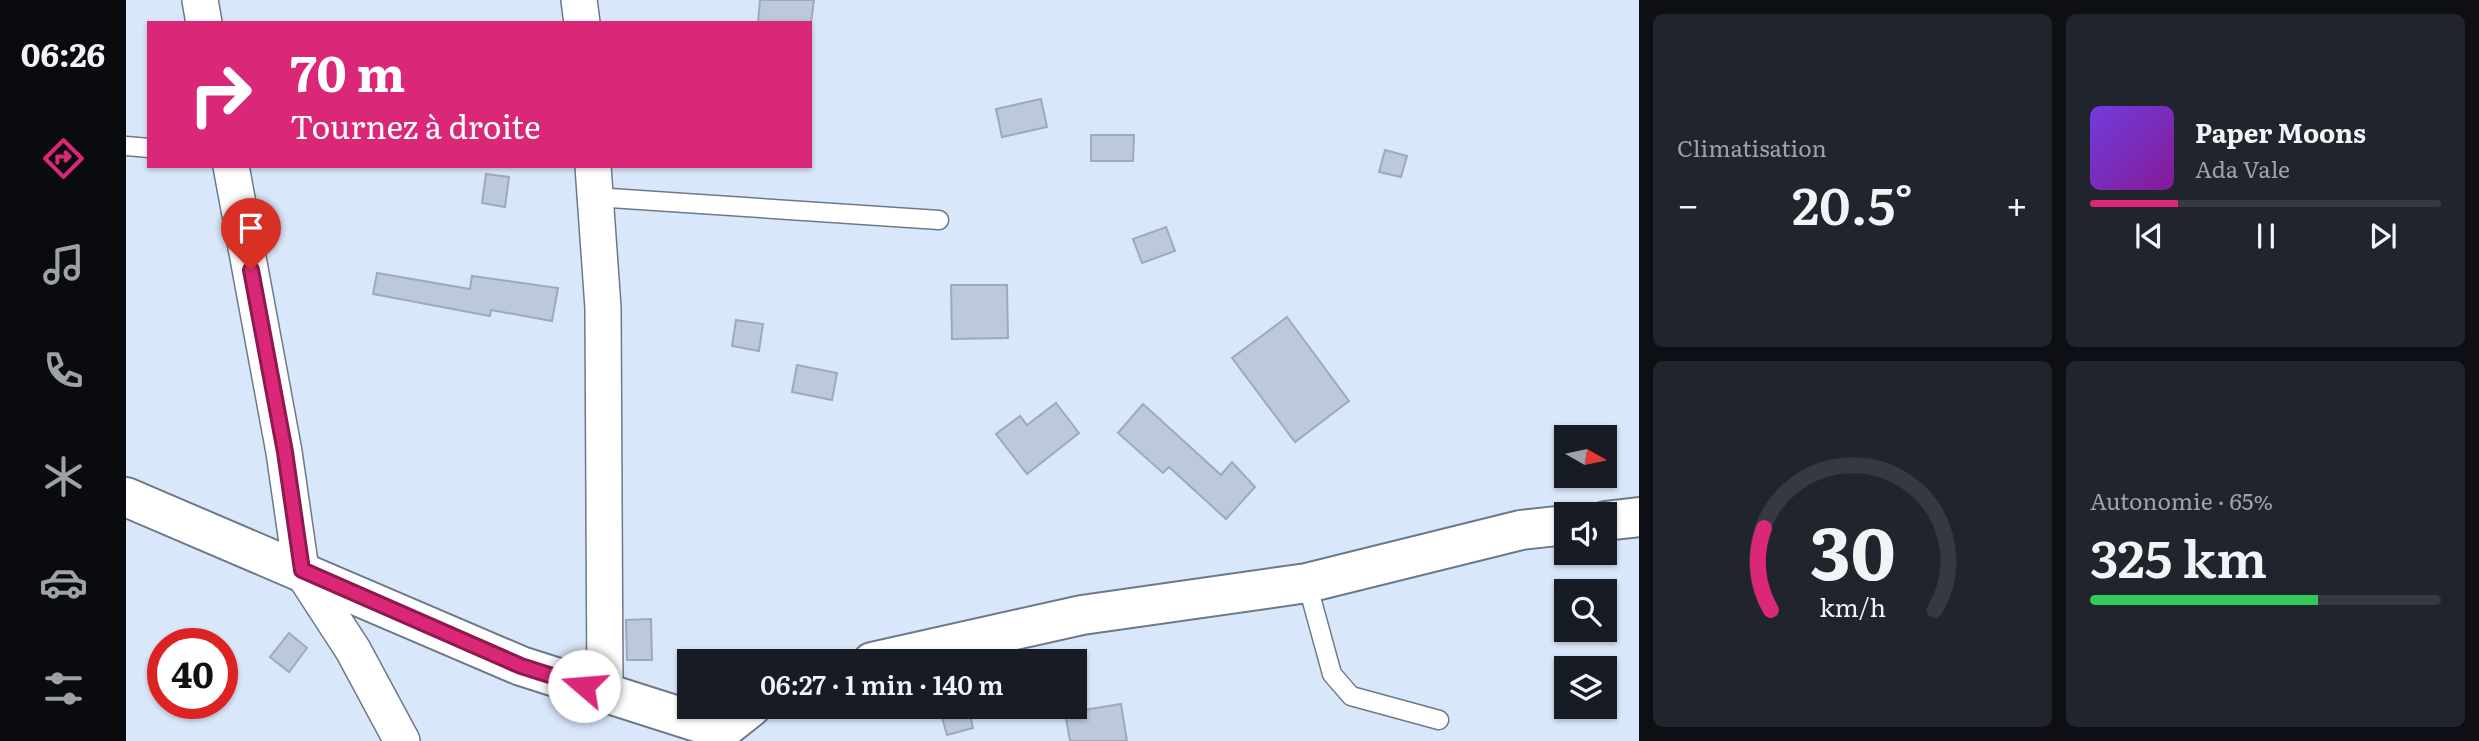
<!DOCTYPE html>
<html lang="fr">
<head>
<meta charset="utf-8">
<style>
  body { margin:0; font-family:Literata,serif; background:#20242c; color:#f1f3f6; height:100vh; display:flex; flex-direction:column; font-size:26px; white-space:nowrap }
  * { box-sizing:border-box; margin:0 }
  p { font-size:23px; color:#9ea1a6 }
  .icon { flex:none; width:38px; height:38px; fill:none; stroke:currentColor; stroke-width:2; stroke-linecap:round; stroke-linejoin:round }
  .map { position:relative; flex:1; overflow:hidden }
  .panel { display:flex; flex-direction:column; gap:14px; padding:14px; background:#0d0f14; width:840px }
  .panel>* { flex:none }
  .guide { position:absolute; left:21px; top:21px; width:665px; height:147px; border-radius:0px; box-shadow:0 2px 5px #0004; background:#db2777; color:#fff; overflow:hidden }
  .needle { width:46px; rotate:99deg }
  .fabs { position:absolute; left:1428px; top:425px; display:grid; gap:14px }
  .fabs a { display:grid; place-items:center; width:63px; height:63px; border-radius:0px; background:#171b24; box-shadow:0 2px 5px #0004; font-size:35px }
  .speed { position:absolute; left:21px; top:628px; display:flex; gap:14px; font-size:35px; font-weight:700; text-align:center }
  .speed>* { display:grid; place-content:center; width:91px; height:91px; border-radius:50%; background:#171b24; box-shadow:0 2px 5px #0004; line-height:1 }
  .speed .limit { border:10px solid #d22; background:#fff; color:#111 }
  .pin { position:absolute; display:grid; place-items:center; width:60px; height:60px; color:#fff; margin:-72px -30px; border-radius:50% 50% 50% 0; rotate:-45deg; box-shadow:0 0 7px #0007 }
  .pin .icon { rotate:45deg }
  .me { position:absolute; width:77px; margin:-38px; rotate:288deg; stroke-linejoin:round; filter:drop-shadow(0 0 5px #0008) }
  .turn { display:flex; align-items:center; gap:24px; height:147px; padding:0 28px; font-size:32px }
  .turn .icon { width:91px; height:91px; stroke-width:2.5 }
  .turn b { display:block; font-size:49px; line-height:60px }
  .big { font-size:52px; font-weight:600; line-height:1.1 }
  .panel .widget { flex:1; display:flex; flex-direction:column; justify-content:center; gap:10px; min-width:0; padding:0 24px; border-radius:10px; background:#20242c }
  .panel .dial { align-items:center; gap:0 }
  .dial svg { height:182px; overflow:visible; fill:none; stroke:#363941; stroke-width:7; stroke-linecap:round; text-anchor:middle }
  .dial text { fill:#f1f3f6; stroke:none }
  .song { display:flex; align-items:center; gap:21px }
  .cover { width:84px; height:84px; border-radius:10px; background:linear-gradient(135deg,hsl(260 70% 55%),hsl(290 70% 35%)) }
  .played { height:7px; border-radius:4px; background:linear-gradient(90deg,#db2777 25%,#363941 25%) }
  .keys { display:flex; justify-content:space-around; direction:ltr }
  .heat { display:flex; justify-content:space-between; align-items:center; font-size:38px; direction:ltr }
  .charge { height:10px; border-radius:5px; background:linear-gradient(90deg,#34c759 65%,#363941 0) }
  .panel .tiles { flex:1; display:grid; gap:14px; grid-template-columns:repeat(2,1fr) }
  .trip { position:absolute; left:551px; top:649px; width:410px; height:70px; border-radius:0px; background:#171b24; box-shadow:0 2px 5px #0004; font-weight:600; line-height:70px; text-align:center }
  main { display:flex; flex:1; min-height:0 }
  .dock { display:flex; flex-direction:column; width:126px; justify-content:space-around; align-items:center; background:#090b0e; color:#9ea1a6 }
  .dock .icon { width:49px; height:49px }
  .dock .current { color:#db2777 }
  .dock b { font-size:32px; color:#f1f3f6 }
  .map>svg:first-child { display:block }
</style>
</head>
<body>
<main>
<nav class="dock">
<b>06:26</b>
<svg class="icon current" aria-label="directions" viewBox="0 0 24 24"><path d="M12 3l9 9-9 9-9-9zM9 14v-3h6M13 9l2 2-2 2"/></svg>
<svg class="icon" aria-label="music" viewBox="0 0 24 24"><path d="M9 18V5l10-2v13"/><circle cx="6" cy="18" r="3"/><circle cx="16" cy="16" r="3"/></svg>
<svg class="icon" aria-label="phone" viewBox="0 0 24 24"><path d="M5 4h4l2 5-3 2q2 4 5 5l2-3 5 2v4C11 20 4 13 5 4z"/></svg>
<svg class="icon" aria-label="climate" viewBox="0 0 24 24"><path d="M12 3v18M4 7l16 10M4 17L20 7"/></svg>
<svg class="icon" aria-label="car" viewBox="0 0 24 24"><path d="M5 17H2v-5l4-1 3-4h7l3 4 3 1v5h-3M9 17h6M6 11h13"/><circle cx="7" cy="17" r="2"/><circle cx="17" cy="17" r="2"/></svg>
<svg class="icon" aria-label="filters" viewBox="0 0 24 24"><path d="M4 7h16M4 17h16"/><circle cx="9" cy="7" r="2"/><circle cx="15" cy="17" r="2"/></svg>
</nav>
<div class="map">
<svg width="1513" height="741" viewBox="0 0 1513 741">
  <rect width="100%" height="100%" fill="#d9e7fa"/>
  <path fill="#bbc9db" stroke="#9caabb" stroke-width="2" d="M634,0H688L685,23H632Z
    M915,99L921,127L876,137L870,109Z
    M965,135H1008L1007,161H965Z
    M1259,150L1281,156L1275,177L1253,172Z
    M360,174L383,177L379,207L356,203Z
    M1040,227L1049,251L1016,263L1007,239Z
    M251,273L344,289L346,276L432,288L426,321L365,310L364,316L247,294Z
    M825,285H881L882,338L826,339Z
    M1161,317L1223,401L1169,442L1106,358Z
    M610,320L637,324L633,351L606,346Z
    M671,365L711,373L706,400L666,392Z
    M930,403L953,433L901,474L870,434L894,416L901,425Z
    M1017,404L1095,475L1106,462L1129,487L1100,519L1043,467L1037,473L992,433Z
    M525,619L526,660H501L500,620Z
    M163,633L181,648L163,672L144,657Z
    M995,704L1001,741H944L939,713Z
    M813,707H842L847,728L821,735Z"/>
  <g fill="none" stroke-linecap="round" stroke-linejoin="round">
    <g stroke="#6c7989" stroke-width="21">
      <path id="service" d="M0,146L23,148
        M469,197L813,220
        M1181,583L1206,674L1225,696L1313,720"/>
    </g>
    <g stroke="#6c7989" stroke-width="38">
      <path id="minor" d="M74,0L78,23
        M453,0L456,23
        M105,166L158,452L175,570L227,650L276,741
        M467,166L477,308L479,693"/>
    </g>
    <g stroke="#6c7989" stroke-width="42">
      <path id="tertiary" d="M0,497L395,666L596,730L625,707
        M1479,521L1513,517
        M746,662L956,615L1181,583L1395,530L1440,525"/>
    </g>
    <use href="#service" stroke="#fff" stroke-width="18"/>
    <use href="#minor" stroke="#fff" stroke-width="35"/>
    <use href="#tertiary" stroke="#fff" stroke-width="38"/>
  </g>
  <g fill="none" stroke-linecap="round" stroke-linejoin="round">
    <g stroke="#8e194d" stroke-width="18">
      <path id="route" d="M125,270L159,452L176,570L395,666L458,686"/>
    </g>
    <use href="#route" stroke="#db2777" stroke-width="12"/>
  </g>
</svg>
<div class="fabs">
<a><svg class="needle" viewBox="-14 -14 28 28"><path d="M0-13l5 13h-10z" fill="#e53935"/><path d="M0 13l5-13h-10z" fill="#9ea1a6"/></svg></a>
<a><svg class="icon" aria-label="sound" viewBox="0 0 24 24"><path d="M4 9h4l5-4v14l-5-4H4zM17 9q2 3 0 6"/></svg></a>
<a><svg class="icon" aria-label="search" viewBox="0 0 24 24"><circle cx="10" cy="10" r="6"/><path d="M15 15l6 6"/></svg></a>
<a><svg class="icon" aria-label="layers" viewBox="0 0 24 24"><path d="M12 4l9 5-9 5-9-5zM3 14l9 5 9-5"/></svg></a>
</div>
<div class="speed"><div class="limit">40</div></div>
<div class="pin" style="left:125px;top:270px;background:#d93025"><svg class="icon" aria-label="arrive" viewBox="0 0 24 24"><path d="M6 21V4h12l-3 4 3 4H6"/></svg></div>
<svg class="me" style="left:458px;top:686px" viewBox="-20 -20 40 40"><circle r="19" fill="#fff"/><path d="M0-13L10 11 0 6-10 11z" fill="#db2777"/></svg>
<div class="trip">06:27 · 1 min · 140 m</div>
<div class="guide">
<div class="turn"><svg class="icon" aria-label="right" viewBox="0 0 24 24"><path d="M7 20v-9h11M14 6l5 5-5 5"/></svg><div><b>70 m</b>Tournez à droite</div></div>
</div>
</div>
<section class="panel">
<div class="tiles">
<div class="widget"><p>Climatisation</p>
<div class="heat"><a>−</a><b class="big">20.5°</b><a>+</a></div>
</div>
<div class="widget">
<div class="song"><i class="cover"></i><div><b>Paper Moons</b><p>Ada Vale</p></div></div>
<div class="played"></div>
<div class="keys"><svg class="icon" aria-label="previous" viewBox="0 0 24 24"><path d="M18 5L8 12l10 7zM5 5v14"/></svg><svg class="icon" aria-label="pause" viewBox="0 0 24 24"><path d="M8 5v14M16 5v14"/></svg><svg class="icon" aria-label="next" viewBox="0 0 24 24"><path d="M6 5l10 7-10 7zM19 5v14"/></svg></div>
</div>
<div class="widget dial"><svg viewBox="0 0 100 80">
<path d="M14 69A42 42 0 1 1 86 69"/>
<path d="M14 69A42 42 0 0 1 11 33" stroke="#db2777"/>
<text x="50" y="56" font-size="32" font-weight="700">30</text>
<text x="50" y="72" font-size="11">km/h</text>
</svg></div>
<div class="widget"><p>Autonomie · 65%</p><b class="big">325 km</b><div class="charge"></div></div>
</div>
</section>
</main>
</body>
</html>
